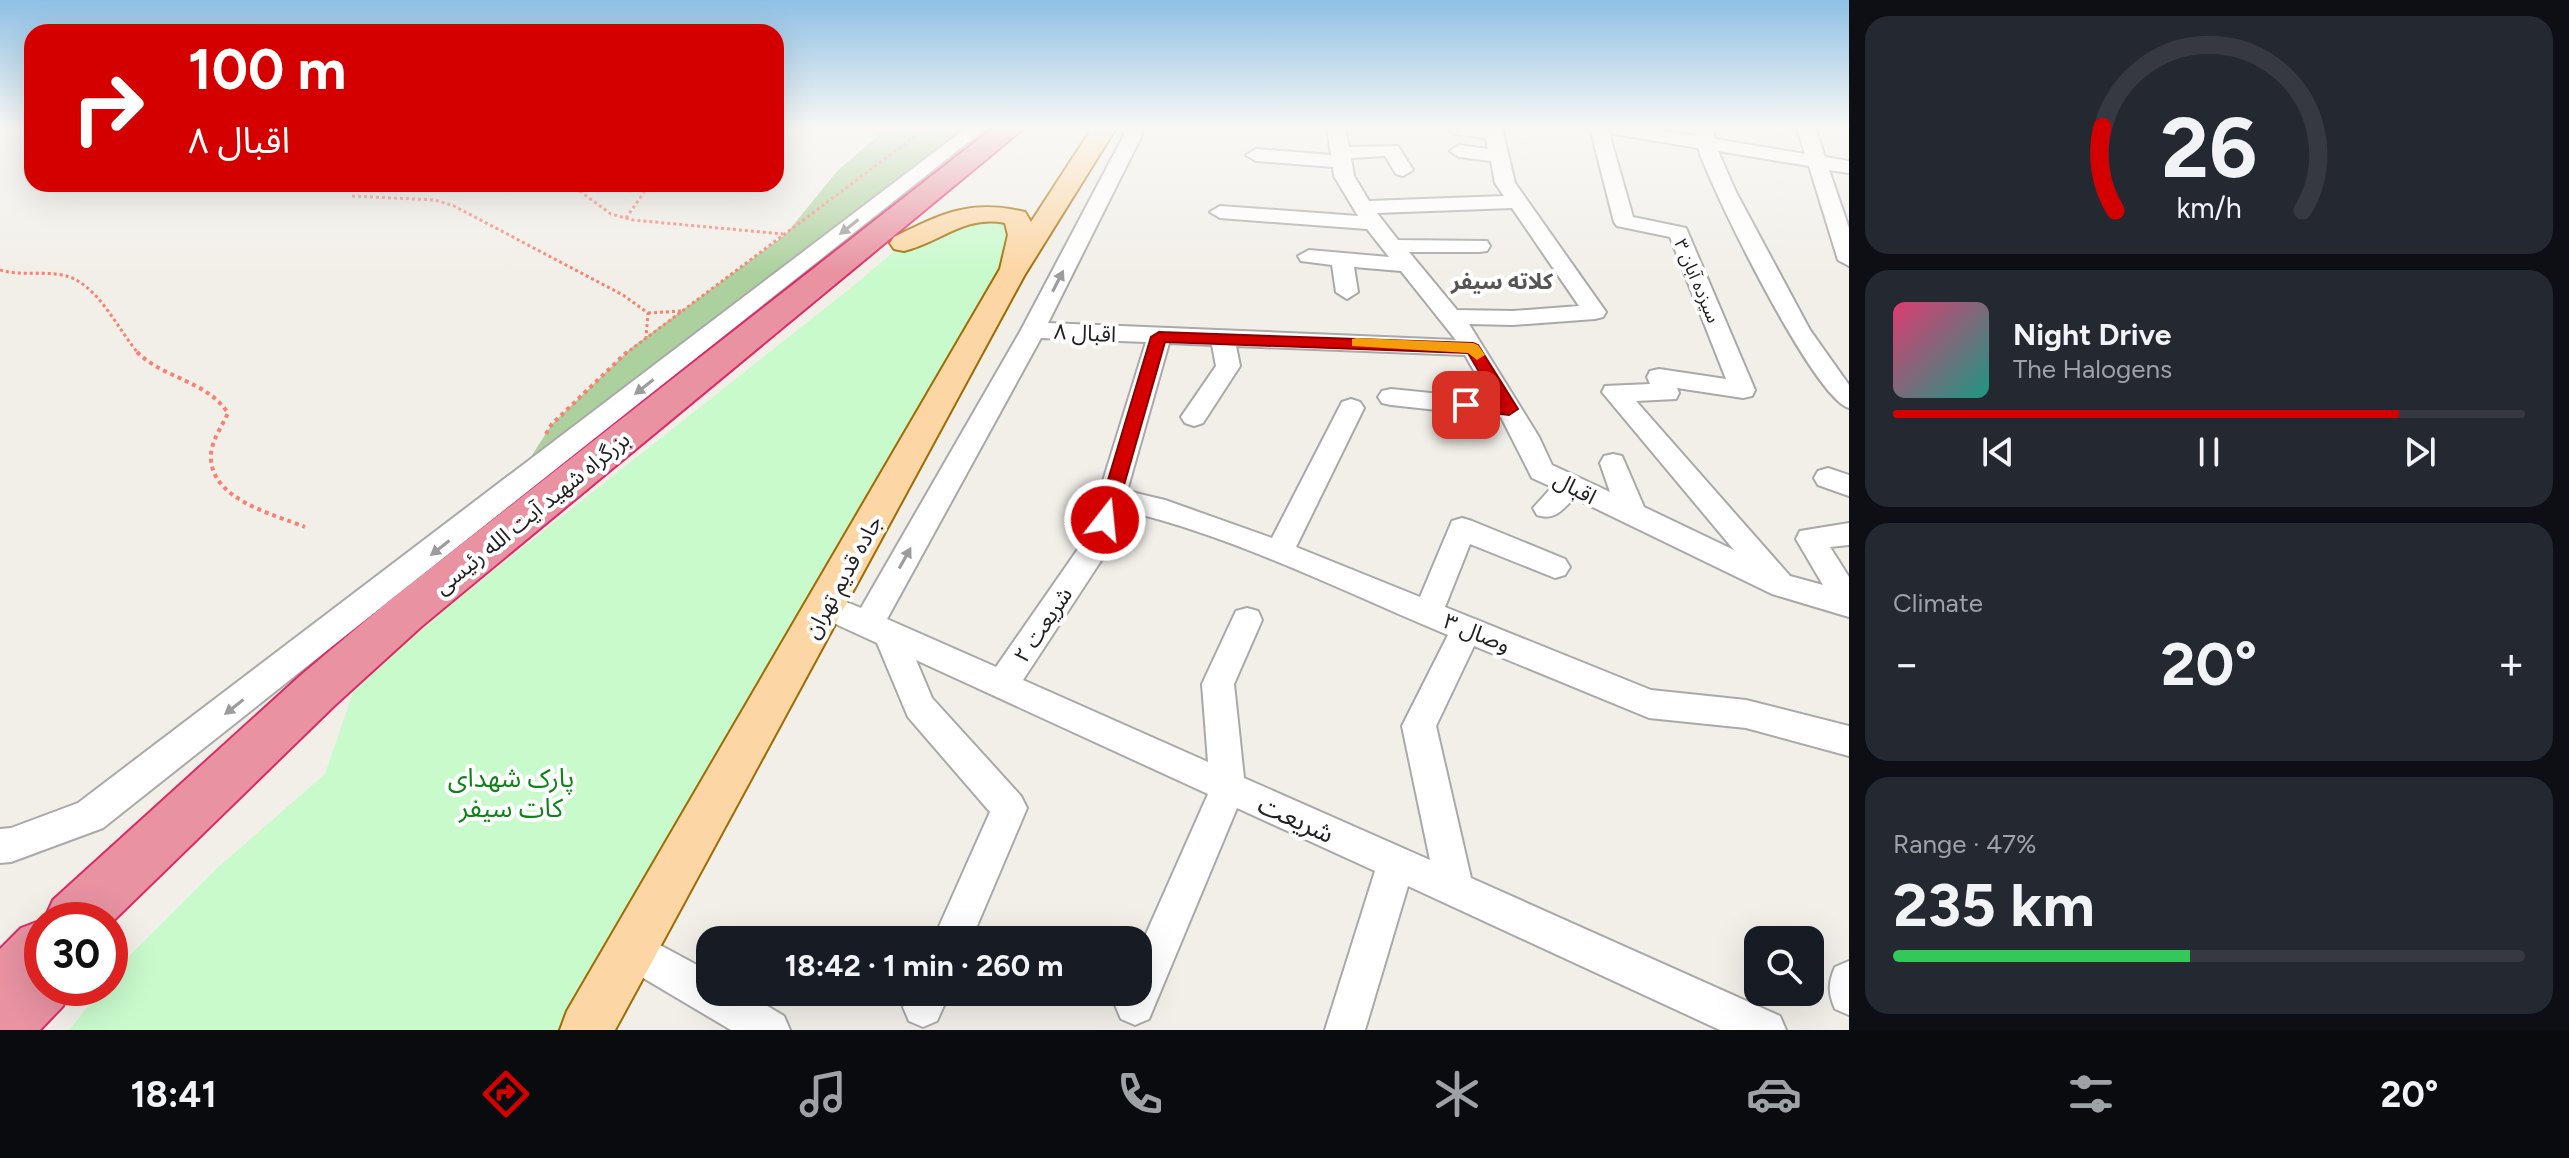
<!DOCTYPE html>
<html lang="en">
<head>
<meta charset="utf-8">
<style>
  body { margin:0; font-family:Figtree,"Noto Sans Arabic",sans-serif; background:#242831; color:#f1f3f6; height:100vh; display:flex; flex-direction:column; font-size:30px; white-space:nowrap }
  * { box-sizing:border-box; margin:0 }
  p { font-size:26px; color:#9ea1a6 }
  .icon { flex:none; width:44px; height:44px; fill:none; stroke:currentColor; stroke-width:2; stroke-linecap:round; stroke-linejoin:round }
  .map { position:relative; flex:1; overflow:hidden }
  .panel { display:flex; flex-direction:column; gap:16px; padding:16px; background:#0d0f14; width:720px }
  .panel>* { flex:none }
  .hud { position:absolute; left:24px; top:24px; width:760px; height:168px; border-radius:24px; box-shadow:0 8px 32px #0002; background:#d40000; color:#fff; overflow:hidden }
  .controls { position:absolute; left:1744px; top:926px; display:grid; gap:16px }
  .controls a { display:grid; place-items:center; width:80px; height:80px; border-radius:16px; background:#171b24; box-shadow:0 8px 32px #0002; font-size:40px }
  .speed { position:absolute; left:24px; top:902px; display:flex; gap:16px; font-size:40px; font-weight:700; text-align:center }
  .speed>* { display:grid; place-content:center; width:104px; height:104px; border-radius:50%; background:#171b24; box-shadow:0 8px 32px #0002; line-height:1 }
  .speed .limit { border:12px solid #d22; background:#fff; color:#111 }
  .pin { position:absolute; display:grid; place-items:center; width:68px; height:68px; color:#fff; margin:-34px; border-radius:16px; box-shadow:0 4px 12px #0006 }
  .me { position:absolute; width:88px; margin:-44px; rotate:16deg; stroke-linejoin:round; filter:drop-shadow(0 0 6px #0008) }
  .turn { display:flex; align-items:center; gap:28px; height:168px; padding:0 32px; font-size:36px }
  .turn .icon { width:104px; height:104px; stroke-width:2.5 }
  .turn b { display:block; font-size:56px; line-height:68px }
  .big { font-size:60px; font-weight:700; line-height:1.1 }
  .panel .card { flex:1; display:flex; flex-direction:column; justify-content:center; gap:12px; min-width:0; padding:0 28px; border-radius:24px; background:#242831 }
  .panel .dial { align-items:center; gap:0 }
  .dial svg { height:208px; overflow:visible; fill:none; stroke:#363941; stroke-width:7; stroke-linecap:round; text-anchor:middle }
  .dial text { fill:#f1f3f6; stroke:none }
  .song { display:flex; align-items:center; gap:24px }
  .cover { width:96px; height:96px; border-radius:12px; background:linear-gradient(135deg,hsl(340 70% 55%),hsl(170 70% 35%)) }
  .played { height:8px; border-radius:4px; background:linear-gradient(90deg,#d40000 80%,#363941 80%) }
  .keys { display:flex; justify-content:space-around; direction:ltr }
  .heat { display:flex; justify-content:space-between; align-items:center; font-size:44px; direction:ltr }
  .charge { height:12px; border-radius:6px; background:linear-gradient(90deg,#34c759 47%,#363941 0) }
  .trip { position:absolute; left:696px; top:926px; width:456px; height:80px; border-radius:24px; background:#171b24; box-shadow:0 8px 32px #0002; font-weight:700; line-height:80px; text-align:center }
  .tab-bar { display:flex; height:128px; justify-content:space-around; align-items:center; background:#090b0e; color:#9ea1a6 }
  .tab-bar .icon { width:56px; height:56px }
  .tab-bar .current { color:#d40000 }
  .tab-bar b { font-size:36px; color:#f1f3f6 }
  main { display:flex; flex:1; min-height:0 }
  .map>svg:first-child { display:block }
</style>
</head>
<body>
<main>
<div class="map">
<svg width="1849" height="1030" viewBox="0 0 1849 1030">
  <rect width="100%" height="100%" fill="#f2efe9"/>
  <path fill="#add19e" d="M887,128H977L506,496L552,424L631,348L786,234L838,170Z"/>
  <path fill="#c8facc" d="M993,211L1022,235L586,1030H69L103,988H110V979L125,960L216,869L325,774L355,687L451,604L857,283L904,243Z"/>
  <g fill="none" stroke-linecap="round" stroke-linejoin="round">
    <g stroke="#a9a9a9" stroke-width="4">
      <path id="minor" d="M966,128H986L103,828L11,862L0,863V829L11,828L78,803Z
        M1122,128H1140L1142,135L1048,323L1456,340L1401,271L1354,267L1358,292L1347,299L1336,292L1332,265L1301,261L1298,256L1309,250L1389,257L1367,229L1220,218L1210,212L1220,206L1358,216L1334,176L1333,167L1256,161L1246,155L1256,149L1331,155L1327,128H1345L1349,147L1398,146L1413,170L1403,176L1396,174L1385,156L1351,158L1354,176L1369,201L1504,196L1495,183L1491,161L1459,157L1450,151L1459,145L1488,149L1486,138L1454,134L1445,128H1502L1515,183L1606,312L1603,317L1595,319L1513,325L1469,324L1539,437L1552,465L1610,492L1600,463L1604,456L1613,454L1622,456L1644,507L1734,550L1602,392L1605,386L1650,384L1647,377L1650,371L1659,369L1726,379L1670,237L1617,226L1614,222L1590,128H1645L1696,136L1694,128H1712L1715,139L1805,154L1797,128H1815L1825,157L1849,161V173L1829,170L1849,228V266L1838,260L1809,166L1718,151L1736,192L1810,330L1849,385V408C1814,399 1711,189 1698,148L1609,133L1633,217L1686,228L1755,390L1752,396L1743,398L1677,388L1679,393L1676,399L1636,401L1790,576L1823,585L1796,539L1800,531L1849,523V545L1830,547L1849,577V617L1772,594L1574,498C1562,510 1555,521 1537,515L1533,508L1552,487L1532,478L1501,417L1391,405L1382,403L1378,397L1382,391L1391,389L1490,399L1465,355L1236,346L1240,366L1203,423L1194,426L1185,423L1181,417L1216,366L1212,345L1169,343L1127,491L1165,500L1272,538L1342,402L1351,399L1360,402L1364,408L1296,547L1420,597L1452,521L1462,518L1472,521L1565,559L1570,567L1565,575L1555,578L1470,544L1445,607L1651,690L1746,700L1849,726V756L1746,728L1649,718L1474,646L1436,726L1471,878L1780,1016L1786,1030H1720L1408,886L1365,1030H1325L1375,871L1237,808L1149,1019L1135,1025L1121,1019L1115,1005L1120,992H1138V952L1208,794L916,660L932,698L1021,796L1027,808L971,940H933L990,812L908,717L877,643L816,615L812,606L816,597L827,594L861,608L1021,330L1124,135ZM1512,208L1579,306L1513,311L1457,310L1409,252H1479L1487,251L1490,246L1487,241L1398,240L1377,213ZM1041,338L1146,342L1085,539L996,667L887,619ZM1122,510C1229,534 1345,592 1448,635L1402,726L1430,860L1244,778L1234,684L1262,620L1258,611L1247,608L1236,611L1202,684L1208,762L1023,680L1108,550Z
        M1828,468L1849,475V496L1818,485L1814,478L1818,471Z
        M632,930L710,972V992H744L784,1016L790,1030H731L618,963L613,949L618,935Z
        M1849,961V1015L1835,1009C1828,993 1828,983 1835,967Z
        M909,992H950L937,1021L923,1027L909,1021L903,1007Z"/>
    </g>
    <g stroke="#a06b00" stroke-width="4">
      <path id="major" d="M1092,128H1116L1024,276L615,1030H560L567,1011L1000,269L1008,235L1005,223C964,215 941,242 904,251L894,249L890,243L894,237C943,213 971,199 1025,212L1031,222Z"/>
    </g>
    <g stroke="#dc2a67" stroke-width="4">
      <path id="highway" d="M993,128H1024L422,626L335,705L110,924V920H44L53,900L301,675L390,600Z
        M42,920V988H71L63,1006L40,1030H0V949L21,928Z"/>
    </g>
    <path stroke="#fa8072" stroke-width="3" stroke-dasharray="3 3" stroke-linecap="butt" d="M570,184L611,214L633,220L783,234
      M352,196L435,200L454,206L623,295L648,313L646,337
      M626,218L650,184
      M0,270C21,276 41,271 62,275C97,281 117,329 139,354
      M648,313L682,311
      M625,354L926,128"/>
    <path stroke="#fa8072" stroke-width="4" stroke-dasharray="4 4" stroke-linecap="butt" d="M137,352C164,379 206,380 228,413C222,426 212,440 211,454C208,499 273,514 305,527
      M546,434L552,424L627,352"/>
    <use href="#minor" fill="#fff" fill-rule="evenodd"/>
    <use href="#major" fill="#fcd6a4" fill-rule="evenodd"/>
    <use href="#highway" fill="#e892a2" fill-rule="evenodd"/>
  </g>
  <defs><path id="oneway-solid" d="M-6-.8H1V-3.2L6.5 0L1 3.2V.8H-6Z" transform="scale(2)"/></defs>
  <g fill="#9c9c9c">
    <use href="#oneway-solid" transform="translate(849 227) rotate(142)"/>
    <use href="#oneway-solid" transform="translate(1058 281) rotate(-63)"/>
    <use href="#oneway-solid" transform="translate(644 387) rotate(142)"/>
    <use href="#oneway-solid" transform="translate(440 548) rotate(142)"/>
    <use href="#oneway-solid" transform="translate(905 558) rotate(-61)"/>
    <use href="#oneway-solid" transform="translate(234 707) rotate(142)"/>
  </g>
  <linearGradient id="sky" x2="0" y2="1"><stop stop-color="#8fc0e4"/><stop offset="0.47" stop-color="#f9f8f5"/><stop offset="1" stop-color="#f9f8f5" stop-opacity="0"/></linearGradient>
  <rect width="1849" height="272" fill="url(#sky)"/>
  <path fill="#d40000" stroke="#8a0000" stroke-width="2" d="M1159,332L1473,343L1478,345L1518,409L1509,415L1461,409L1458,405L1461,401L1497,402L1468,353L1165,342L1114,520L1105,526L1096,520L1151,337Z"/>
  <path fill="#f59e0b" d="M1357,338L1473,343L1478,345L1485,355L1477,360L1468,353L1352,346V339Z"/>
  <g text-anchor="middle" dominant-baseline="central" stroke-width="8" stroke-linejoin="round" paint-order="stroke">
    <g font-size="18" fill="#222" stroke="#fff">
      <text transform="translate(1697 281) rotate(67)">سیزده آبان ۳</text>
    </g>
    <g font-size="22" font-weight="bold" fill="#555" stroke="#fff">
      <text x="1502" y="281">کلاته سیفر</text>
    </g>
    <g font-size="22" fill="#222" stroke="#fff">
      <text transform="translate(1085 333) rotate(3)">اقبال ۸</text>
      <text transform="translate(1575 488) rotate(28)">اقبال</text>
      <text transform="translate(532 513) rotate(-39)">بزرگراه شهید آیت الله رئیسی</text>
      <text transform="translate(843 577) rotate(-61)">جاده قدیم تهران</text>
      <text transform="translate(1043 625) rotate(-56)">شریعت ۲</text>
      <text transform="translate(1477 633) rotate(22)">وصال ۳</text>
    </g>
    <g font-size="26" fill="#0c8416" stroke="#fff">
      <text x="511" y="778">پارک شهدای<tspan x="511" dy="30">کات سیفر</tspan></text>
    </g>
    <g font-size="26" fill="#222" stroke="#fff">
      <text transform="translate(1296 819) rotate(24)">شریعت</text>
    </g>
  </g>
</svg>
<div class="controls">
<a><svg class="icon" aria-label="search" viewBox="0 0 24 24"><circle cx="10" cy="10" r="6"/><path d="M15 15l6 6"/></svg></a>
</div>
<div class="speed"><div class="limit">30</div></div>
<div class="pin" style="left:1466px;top:405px;background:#d93025"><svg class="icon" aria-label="arrive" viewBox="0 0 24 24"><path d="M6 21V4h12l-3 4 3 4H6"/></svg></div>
<svg class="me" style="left:1105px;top:520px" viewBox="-20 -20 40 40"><circle r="17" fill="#d40000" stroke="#fff" stroke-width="3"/><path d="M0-11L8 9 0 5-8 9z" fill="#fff"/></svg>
<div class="trip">18:42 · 1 min · 260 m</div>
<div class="hud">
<div class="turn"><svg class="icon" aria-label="right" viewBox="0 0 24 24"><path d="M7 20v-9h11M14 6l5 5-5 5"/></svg><div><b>100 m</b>اقبال ۸</div></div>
</div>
</div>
<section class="panel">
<div class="card dial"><svg viewBox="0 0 100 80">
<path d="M14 69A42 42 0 1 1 86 69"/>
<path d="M14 69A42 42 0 0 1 9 37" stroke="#d40000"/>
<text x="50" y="56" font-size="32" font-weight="700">26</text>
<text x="50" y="72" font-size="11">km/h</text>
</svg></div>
<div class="card">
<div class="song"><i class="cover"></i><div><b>Night Drive</b><p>The Halogens</p></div></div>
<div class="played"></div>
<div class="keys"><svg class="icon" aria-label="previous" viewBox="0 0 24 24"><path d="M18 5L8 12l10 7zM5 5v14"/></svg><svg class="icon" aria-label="pause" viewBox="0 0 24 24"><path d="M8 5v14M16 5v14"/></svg><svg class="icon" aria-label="next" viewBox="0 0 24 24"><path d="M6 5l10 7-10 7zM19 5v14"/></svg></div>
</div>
<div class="card"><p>Climate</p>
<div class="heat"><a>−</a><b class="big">20°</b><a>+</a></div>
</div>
<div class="card"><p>Range · 47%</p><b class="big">235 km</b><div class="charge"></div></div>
</section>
</main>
<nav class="tab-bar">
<b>18:41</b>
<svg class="icon current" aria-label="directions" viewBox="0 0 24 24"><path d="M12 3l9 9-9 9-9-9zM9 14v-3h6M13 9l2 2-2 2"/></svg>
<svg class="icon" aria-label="music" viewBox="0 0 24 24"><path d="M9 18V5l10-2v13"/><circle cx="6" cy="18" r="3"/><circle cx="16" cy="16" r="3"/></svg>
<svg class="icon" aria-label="phone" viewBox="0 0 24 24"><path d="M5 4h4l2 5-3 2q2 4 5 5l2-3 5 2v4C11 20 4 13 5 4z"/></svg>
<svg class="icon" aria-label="climate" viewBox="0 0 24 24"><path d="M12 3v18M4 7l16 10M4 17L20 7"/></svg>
<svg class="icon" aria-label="car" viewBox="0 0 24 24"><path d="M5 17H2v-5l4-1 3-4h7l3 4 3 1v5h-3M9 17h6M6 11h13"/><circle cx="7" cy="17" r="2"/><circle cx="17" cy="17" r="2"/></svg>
<svg class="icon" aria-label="filters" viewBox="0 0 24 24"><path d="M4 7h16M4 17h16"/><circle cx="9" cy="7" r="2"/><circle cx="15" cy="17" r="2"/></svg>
<b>20°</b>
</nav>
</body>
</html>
